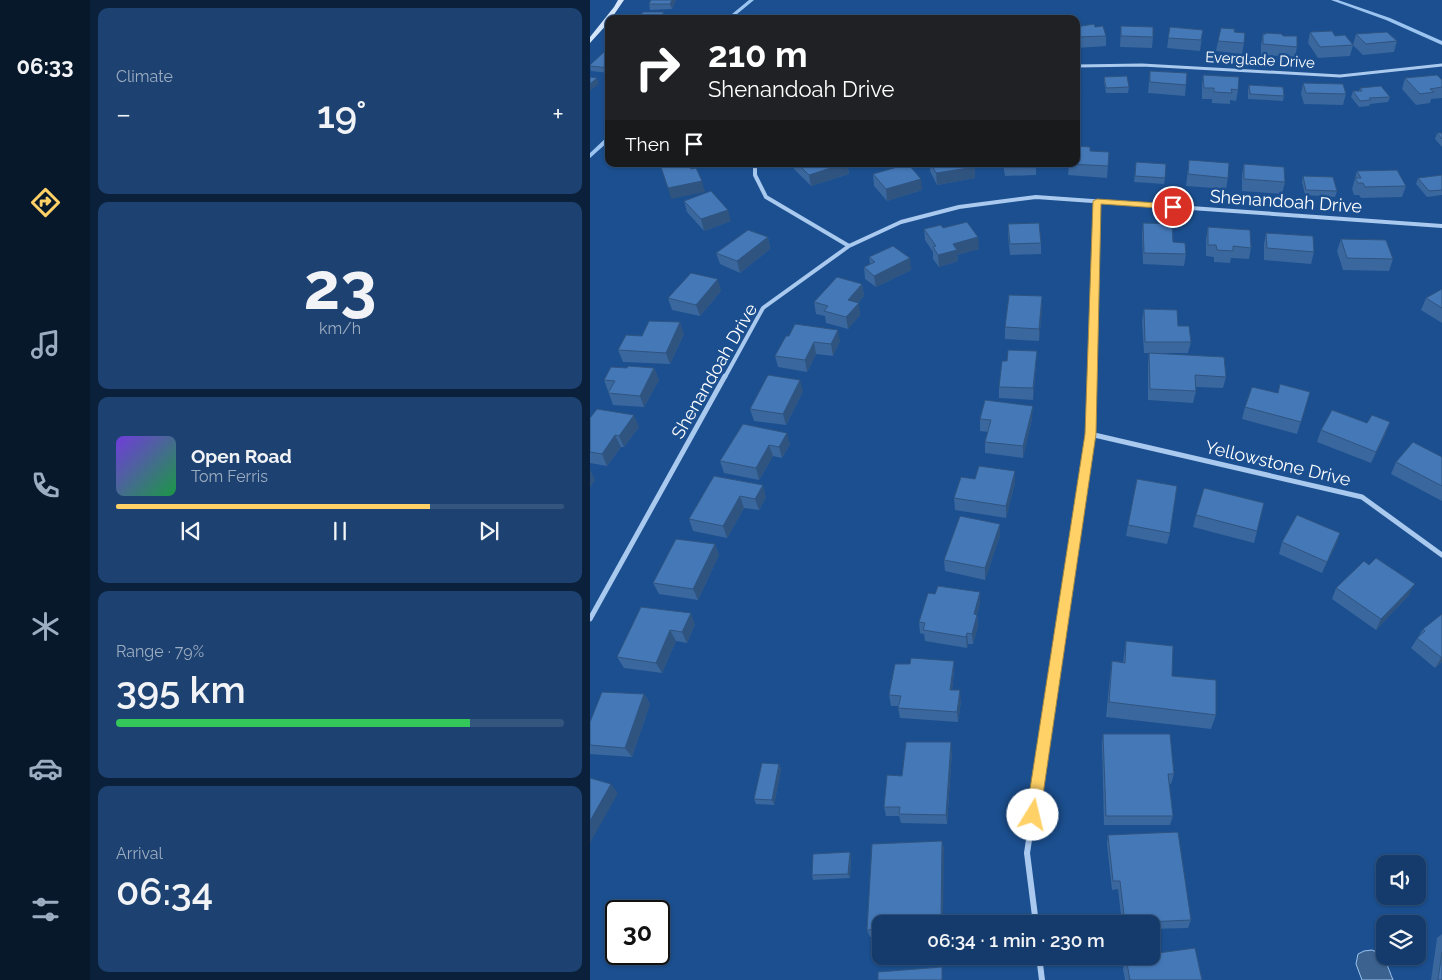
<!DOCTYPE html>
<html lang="en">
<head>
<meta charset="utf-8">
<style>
  body { margin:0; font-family:Raleway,sans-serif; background:#1d4271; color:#f1f3f6; height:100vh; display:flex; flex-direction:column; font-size:19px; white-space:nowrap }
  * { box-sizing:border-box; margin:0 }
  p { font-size:16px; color:#9dadc1 }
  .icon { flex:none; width:28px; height:28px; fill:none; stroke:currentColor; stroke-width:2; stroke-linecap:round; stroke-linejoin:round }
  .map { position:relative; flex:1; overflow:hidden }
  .side { display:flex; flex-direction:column; gap:8px; padding:8px; background:#0b203b; width:500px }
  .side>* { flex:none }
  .hud { position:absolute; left:15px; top:15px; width:475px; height:152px; border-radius:10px; box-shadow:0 1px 4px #0004,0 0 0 1px #33557e; background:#202124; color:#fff; overflow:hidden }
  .controls { position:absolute; left:786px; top:855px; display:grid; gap:10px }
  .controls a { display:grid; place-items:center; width:50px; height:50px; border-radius:10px; background:#143b6b; box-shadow:0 1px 4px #0004,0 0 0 1px #33557e; font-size:25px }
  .speed { position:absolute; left:15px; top:900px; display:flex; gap:10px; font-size:25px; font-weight:700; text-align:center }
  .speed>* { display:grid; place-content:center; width:65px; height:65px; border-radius:50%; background:#143b6b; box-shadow:0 1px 4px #0004,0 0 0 1px #33557e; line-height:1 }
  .speed .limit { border:2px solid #111; border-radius:8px; background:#fff; color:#111 }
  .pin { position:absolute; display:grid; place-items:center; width:42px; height:42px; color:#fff; margin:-21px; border:2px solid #fff; border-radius:50%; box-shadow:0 1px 5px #0007 }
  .me { position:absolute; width:55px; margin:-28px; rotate:9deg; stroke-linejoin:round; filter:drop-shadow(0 0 4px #0008) }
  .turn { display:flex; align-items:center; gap:18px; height:105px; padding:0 20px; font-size:22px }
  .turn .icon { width:65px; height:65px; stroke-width:2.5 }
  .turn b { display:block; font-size:35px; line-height:42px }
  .then { display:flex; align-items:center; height:48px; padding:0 20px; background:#0003; gap:10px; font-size:19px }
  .big { font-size:38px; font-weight:600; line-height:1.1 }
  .side .widget { flex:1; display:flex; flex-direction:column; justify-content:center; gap:8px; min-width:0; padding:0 18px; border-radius:10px; background:#1d4271 }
  .side .dial { align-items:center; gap:0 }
  .dial b { font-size:65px; line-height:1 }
  .song { display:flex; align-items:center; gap:15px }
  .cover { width:60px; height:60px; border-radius:8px; background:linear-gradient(135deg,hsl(260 70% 55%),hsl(140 70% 35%)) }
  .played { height:5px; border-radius:2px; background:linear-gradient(90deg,#ffd166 70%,#33557e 70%) }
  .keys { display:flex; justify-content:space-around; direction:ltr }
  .heat { display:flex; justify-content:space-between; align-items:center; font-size:28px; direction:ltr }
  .charge { height:8px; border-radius:4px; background:linear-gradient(90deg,#34c759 79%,#33557e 0) }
  .trip { position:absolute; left:282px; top:915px; width:288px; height:50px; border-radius:10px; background:#143b6b; box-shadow:0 1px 4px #0004,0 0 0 1px #33557e; font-weight:600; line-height:50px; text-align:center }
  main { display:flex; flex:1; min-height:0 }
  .dock { display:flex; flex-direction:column; width:90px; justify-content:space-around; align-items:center; background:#08182b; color:#9dadc1 }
  .dock .icon { width:35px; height:35px }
  .dock .current { color:#ffd166 }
  .dock b { font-size:22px; color:#f1f3f6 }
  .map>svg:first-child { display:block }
</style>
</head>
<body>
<main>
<nav class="dock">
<b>06:33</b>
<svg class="icon current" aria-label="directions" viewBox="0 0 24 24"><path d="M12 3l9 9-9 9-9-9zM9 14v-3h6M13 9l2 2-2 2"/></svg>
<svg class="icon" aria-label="music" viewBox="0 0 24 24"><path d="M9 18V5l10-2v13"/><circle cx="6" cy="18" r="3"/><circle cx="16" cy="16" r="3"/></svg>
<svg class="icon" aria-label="phone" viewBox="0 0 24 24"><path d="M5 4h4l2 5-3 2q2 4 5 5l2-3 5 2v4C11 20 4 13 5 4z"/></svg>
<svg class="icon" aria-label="climate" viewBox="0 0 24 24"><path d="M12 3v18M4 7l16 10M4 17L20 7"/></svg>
<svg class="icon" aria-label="car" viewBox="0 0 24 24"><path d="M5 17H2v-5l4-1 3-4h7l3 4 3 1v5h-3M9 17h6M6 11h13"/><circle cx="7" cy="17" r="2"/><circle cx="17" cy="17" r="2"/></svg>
<svg class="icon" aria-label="filters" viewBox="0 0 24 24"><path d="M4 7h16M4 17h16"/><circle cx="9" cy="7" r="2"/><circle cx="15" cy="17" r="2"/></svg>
</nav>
<section class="side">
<div class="widget"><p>Climate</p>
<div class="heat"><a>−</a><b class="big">19°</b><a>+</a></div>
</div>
<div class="widget dial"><b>23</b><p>km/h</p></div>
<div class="widget">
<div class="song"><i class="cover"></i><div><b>Open Road</b><p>Tom Ferris</p></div></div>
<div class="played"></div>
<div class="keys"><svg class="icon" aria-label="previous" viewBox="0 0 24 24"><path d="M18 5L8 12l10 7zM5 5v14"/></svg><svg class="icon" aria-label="pause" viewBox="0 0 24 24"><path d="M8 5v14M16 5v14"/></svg><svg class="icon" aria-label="next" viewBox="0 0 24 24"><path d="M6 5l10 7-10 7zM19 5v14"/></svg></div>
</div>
<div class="widget"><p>Range · 79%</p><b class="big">395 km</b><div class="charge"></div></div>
<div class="widget"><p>Arrival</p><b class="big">06:34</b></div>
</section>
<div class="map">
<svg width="852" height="980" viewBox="0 0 852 980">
  <rect width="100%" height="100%" fill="#1b4f8f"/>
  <path fill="#3c6290" stroke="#9cc4f0" d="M782,950C795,954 798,968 803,980H772L766,964L768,954L774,951Z"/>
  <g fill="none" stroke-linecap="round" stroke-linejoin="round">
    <path fill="#9cc4f0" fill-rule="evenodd" d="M159,0H164L141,19H136Z
      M741,0H748L800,18L852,41V45L796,20Z
      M19,135V141L0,158V153Z"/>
    <path stroke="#a9c9ee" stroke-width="3" d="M486,66L552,65L750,76L852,65
      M165,164V167"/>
    <path stroke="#a9c9ee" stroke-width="4" d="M165,165V175L176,197L259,246
      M135,377L173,308L259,246L311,222L369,207L446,197L852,226
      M502,377L507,201"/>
    <path stroke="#a9c9ee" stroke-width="5" d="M500,434L772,497L852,555
      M0,619L135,376
      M469,643L500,434L502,376"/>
    <path stroke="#a9c9ee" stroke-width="6" d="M446,924L437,853L469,642
      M449,956L452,980"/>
    <path fill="#d6e6fa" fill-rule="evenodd" d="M28,0H34L21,19H19V22L0,43V37L24,7Z"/>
  </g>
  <path fill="#3a679d" d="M61,0H86L82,9L60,10L59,4Z
    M531,26L563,37L562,48L530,47Z
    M486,27H505L516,36V46L486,48Z
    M580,27L613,30L610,51L577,48Z
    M644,32L654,43L652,54L626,51L628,41Z
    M720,32L763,45L760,56L728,58L718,43Z
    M676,33L693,36L707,47L705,57L671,55V45L673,34H676Z
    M766,34L807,41L804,52L773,55L763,45Z
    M19,53V73L1,71L0,65Z
    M560,71L596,85L595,96L558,93Z
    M613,75L648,90L646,101L640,100V104L622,103V99H612V86Z
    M514,77L539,87L538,93H516L514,82Z
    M486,78L491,89V94L486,95Z
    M815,78L852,80V98L841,99L840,103L826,105L812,89Z
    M713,83L756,94L753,105L714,104L711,94Z
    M659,85L694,96L693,101L658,99V90Z
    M770,88L800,97L798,102L780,104L779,106L769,107L761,97L763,91H769Z
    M847,133H852V147L845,139Z
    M500,151L519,152L517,178L478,175L479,164Z
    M599,160L638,178L636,189L596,186Z
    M546,162L575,178L574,184L544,182Z
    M203,164H257L259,174L221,186L204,169Z
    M340,164H383L385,178L347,185L340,171Z
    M413,164H446V175L415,176Z
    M654,164L695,182L692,194L652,191V175Z
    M767,171L816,186L812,197L771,198L769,195H764L762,189Z
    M283,174L332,190L297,201L284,186Z
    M852,175V195L837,197L826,184L828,178Z
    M713,176L747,191L745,197L715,195L712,182Z
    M94,201L141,221L114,231L97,212Z
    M553,223L583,242L596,254L594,266L553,264L552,235Z
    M418,224L451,243V254L420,255L418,235Z
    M618,227L661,248L659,259L641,258L640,263L624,262V257L616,256V239Z
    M353,228L389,249L367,255L368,261L349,267L343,259V252L335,240L334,229Z
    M676,233L724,252L721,264L674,260V244Z
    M178,237L180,249L150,273L130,264L126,253Z
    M751,239L803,259L799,271L753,270L747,251Z
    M279,257L321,270L286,287L275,279L274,267L280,264Z
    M272,284L274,296L268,303L270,315L258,329L236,323L235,316L226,314L224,302Z
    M852,289V323L831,310L836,298Z
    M131,291L110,316L82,310L78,298Z
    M452,308L449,341L415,339V327Z
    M554,309L588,326L601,342L598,353H564L636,377L633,388L605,387L606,391L603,403L558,400V365L559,353H554L552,321Z
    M94,334L80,364L33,362L28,350L52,336Z
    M196,336L250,341L243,356L226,354L217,372L188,367L185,356Z
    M446,363L443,400L409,398V387Z
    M37,368H64L69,380L54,407L23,405L14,380Z
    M213,391L196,425L164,421L160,409Z
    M720,392L707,434L652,419L655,407L688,393Z
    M0,418L49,427L34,447H31L17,466L0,463Z
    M442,418L433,458L395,453V442L398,432L390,431V419Z
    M777,423L796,433L781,463L727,442L731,430Z
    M153,424L200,444L192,458L183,456L169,480L134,473L130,461Z
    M852,457V501L801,474L806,462Z
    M124,476L176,497L169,510L154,508L137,538L103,531L99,519Z
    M425,483L416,518L365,510L364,498Z
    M606,515L667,531L664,543L603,527Z
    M538,525L580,533L577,544L536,536Z
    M750,533L732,573L689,554L692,542Z
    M410,535L395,580L355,571L354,560Z
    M125,544L129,555L108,600L69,594L63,583Z
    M746,588L819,595L786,630L742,599Z
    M390,592V603L387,615L388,626L383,644H378L377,648L335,641L334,634L330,633L329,622L345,594Z
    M51,607L105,624L97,643L86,641L72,673L34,668L27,657Z
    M852,614V662L845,668L821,648L833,629Z
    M536,641L582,676L626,715L621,729L516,717L520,676L522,661L533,662Z
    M364,661V671L362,690L371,701L368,722L310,718L308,708L309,706H301L299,695L320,664Z
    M54,694L60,704L42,757L0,754V722Z
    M513,734L584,774L581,784L579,783L583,816L580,825H514L512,744Z
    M362,752L357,824L311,823L309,816H296L294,807L312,776Z
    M189,764L191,769L184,805L166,804L164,799Z
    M518,835L601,920L598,928L561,929V924H532L528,889L522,890L517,844Z
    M352,841L354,850L291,924V937H280L277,930Z
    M260,852L261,857L260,878L223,880L222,875Z
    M852,934V980H841L847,938Z
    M536,958L612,980H535L533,969Z"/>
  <path fill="#305480" d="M82,0H86L82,9L80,4Z
    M74,12L75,17L74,19H69Z
    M7,78L9,84L0,91V84Z
    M253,164H257L259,174L221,186L219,175Z
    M385,167V178L347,185L346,173Z
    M331,179L332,190L297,201L296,189Z
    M112,181L115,192L81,199L78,188Z
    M138,210L141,221L114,231L111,219Z
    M178,237L180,249L150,273L147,261Z
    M388,237L389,249L367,255L368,261L349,267L348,255L363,244Z
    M320,258L321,270L286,287L284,276Z
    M128,279L131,291L110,316L106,305Z
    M272,284L274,296L260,311L258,300Z
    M452,296V308L449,341V329Z
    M269,303L270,315L258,329L256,317Z
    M90,322L94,334L80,364L76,353Z
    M248,330L250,341L243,356L241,344Z
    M224,342L226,354L217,372L215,360Z
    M447,351L446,363L443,400V388Z
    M64,368L69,380L54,407L50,396Z
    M210,380L213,391L196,425L193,414Z
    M443,406L442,418L433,458V446Z
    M44,415L49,427L34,447L29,436Z
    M800,422L796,433L781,463L786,452Z
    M197,433L200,444L192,458L189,447Z
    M25,435L31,447L17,466L12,454Z
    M179,445L183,456L169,480L166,468Z
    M0,469L5,480L0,488Z
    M425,471V483L416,518V506Z
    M173,485L176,497L169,510L165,499Z
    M150,496L154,508L137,538L133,526Z
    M410,524V535L395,580V568Z
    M750,533L746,545L732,573L737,562Z
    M125,544L129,555L108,600L103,589Z
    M825,584L819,595L786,630L791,619Z
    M390,592V603L384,625V614Z
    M101,613L105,624L97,643L92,632Z
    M387,615L388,626L383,644L382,634Z
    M80,630L86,641L72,673L66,663Z
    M377,633L378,644L377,648L376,637Z
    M852,657V662L845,668Z
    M364,661V671L361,700L360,690Z
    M370,690L371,701L368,722L367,712Z
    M54,694L60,704L42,757L35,748Z
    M361,742L362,752L357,824L356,815Z
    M189,764L191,769L184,805L182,800Z
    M21,784L28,793L0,843V821Z
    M352,841L354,850L353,924H351Z
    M260,852L261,857L260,878L258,874Z"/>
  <path fill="#4478b7" stroke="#305480" d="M61,0H82L80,4H59Z
    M53,12H74L69,19H48Z
    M504,24L505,27L513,26L516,36L486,37V27Z
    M531,26L563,27V37L531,36Z
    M580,27L613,30L611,40L578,38Z
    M631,28L645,29L644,32L655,33L654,43L628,41Z
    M742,31L745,36L755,35L763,45L730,47L720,32Z
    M797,32L807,41L776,44L766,34Z
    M676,33L692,34L693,36H707V47L673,44V34H676Z
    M14,52L19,53V68L0,66V65Z
    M560,71L597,73L596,85L560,82Z
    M613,75L649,77L648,90L641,89L642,93L624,92V88H614Z
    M847,75L852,80V87L840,89L844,92L830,94L815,78Z
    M537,76L539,87L516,88L514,77Z
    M0,77L7,78L0,84Z
    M486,78H487L491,89H486Z
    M713,83L753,84L756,94L716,93Z
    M659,85L693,87L694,96L660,94Z
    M791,86L800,97L779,98L781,100L770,101L763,91H772L770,88Z
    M847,133H852V139Z
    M486,146L500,147V151L519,152L518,166L480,164H486Z
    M599,160L639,163L638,178L598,174Z
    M546,162L576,164L575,178L545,176Z
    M88,164H99L101,169L106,168L112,181L78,188L71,167Z
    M208,164H253L219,175Z
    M318,164L331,179L296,189L283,174Z
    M341,164H383L385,167L346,173Z
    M415,164H443L415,165Z
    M654,164L694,167L695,182L654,179Z
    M807,170L816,186L775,187L773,183H768L765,178H771L767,171Z
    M852,175V190L839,191L828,178Z
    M713,176L743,177L747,191L716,190Z
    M121,191L138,210L111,219L94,201Z
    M377,222L388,237L363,244L367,250L348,255L343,247L346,246L334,229L351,225L353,228Z
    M449,223L451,243L420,244L418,224Z
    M553,223L582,224L583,242L595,243L596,254L554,253Z
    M618,227L660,230L661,248L643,246V251L627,250L626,245H618Z
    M158,230L178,237L147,261L126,253Z
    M676,233L723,236L724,252L677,248Z
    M751,239L796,240L803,259L757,258Z
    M303,246L320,258L284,276L274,267L285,262L279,257Z
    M101,273L128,279L106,305L78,298Z
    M247,277L272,284L258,300L269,303L256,317L234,311L238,306L224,302Z
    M852,289V308L836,298Z
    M419,295L452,296L449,329L415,327Z
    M554,309L587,310L588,326H599L601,342H555Z
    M59,321L90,322L76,353L28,350L36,335L52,336Z
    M205,324L248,330L241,344L224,342L215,360L185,356L196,336H199Z
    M418,350L447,351L443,388L409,387L412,361H417Z
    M559,353L634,357L636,377L605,375L606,391L560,389Z
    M38,366L64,368L50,396L18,393L25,381L14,380L21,367L37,368Z
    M178,375L210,380L193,414L160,409Z
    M690,384L720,392L711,422L655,407L662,387L688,393Z
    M395,400L443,406L433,446L395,442L401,420L390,419Z
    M7,409L44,415L29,436L25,435L12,454L0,452V418Z
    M742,410L777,423L782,415L800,422L786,452L731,430Z
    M153,424L197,433L189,447L179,445L166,468L130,461Z
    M823,442L852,457V486L806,462Z
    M389,466L425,471L416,506L364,498L371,477L385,479Z
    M124,476L173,485L165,499L150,496L133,526L99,519Z
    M547,479L587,486L580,533L538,525Z
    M614,488L674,503L667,531L606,515Z
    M707,515L750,533L737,562L692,542Z
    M370,516L410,524L395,568L354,560Z
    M86,539L125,544L103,589L63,583Z
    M786,558L825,584L791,619L746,588L774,561L779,565Z
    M348,586L390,592L384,614L387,615L382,634L377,633L376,637L333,630L335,623L329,622L338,593L345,594Z
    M51,607L101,613L92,632L80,630L66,663L27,657Z
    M852,614V658L827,638L835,631L833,629Z
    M536,641L583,646L582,676L626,680V715L519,702L522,661L535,663Z
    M321,658L364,661L360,690H370L367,712L308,708L311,696L299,695L305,664H320Z
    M12,692L54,694L35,748L0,745V722Z
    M513,734H580L584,774H578L583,816H516Z
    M316,742H361L356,815L309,814L310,807H294L297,775L312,776Z
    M172,763L189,764L182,800L164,799Z
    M0,778L21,784L0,821Z
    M588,832L601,920L535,923L530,881H523L518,835Z
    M352,841L351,924H291V929L277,930L282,844Z
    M260,852L258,874L222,875L223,854Z
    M605,948L612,980H540L536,958L549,956H561V954Z
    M852,952V980H848Z
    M352,967V980H288V972Z"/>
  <path fill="#ffd166" stroke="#a68842" d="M507,199L583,204L587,207L583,209L511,204L506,434L450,815L448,820L443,822L438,820L436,815L495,434L503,201Z"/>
  <g text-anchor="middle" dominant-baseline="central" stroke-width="5" stroke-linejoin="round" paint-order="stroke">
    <g font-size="15" fill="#fff" stroke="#1b4f8f">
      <text transform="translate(670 60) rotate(3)">Everglade Drive</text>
    </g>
    <g font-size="18" fill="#fff" stroke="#1b4f8f">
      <text transform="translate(696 201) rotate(4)">Shenandoah Drive</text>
      <text transform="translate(124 371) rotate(-60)">Shenandoah Drive</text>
      <text transform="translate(688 463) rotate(13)">Yellowstone Drive</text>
    </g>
  </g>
</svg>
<div class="controls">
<a><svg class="icon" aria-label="sound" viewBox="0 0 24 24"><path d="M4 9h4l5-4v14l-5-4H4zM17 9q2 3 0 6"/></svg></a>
<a><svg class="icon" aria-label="layers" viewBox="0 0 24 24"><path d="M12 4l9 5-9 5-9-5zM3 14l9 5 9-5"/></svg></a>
</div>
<div class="speed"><div class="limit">30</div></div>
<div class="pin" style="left:583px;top:207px;background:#d93025"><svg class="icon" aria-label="arrive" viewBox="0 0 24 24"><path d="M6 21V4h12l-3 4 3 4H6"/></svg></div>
<svg class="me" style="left:443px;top:815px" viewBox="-20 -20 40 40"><circle r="19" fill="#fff"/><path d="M0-13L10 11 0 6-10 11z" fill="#ffd166"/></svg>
<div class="trip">06:34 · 1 min · 230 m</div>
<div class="hud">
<div class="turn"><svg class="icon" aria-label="right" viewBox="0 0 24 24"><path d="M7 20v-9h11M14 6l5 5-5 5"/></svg><div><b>210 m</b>Shenandoah Drive</div></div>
<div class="then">Then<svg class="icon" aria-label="arrive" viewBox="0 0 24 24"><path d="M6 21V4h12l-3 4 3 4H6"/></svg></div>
</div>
</div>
</main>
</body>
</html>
